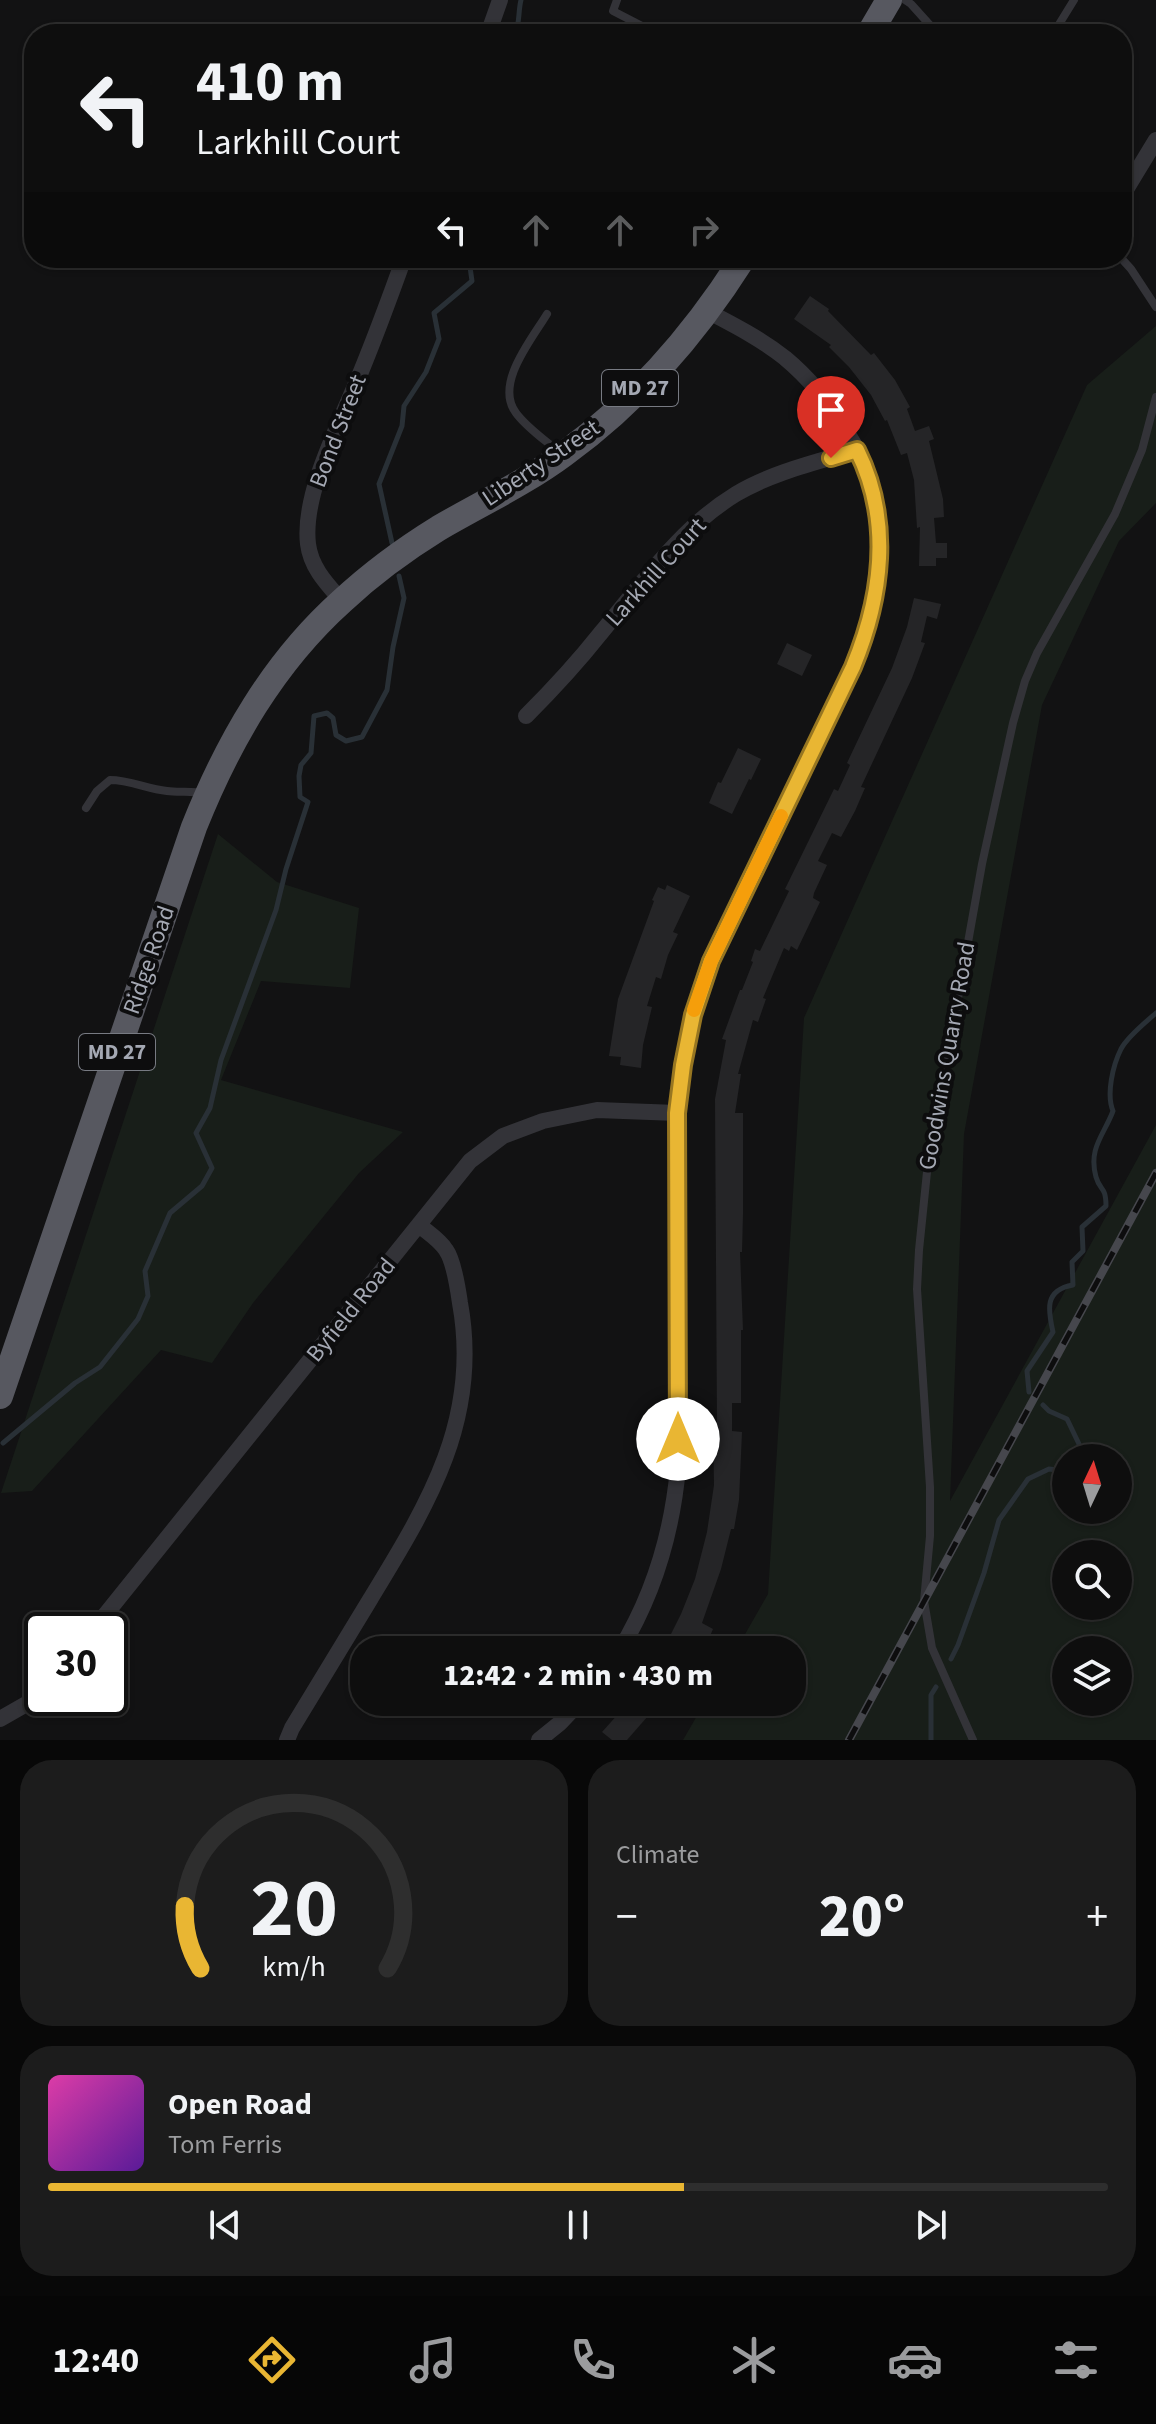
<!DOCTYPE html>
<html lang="en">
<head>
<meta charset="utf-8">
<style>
  body { margin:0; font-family:"Source Sans 3",sans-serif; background:#1c1c1c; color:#f1f3f6; height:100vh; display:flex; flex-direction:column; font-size:30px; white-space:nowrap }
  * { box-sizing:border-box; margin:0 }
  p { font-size:26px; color:#9b9c9e }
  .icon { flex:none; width:44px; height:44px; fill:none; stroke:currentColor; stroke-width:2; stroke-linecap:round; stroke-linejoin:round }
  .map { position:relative; height:1740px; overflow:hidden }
  .details { display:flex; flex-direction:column; gap:20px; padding:20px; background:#080808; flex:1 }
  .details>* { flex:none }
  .banner { position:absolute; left:24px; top:24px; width:1108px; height:244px; border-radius:32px; box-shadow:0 2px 6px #0004,0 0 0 2px #2e2e2e; background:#0e0e0e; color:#f1f3f6; overflow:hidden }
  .needle { width:52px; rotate:4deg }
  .buttons { position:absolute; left:1052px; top:1444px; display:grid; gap:16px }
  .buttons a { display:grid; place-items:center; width:80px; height:80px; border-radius:50%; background:#0e0e0e; box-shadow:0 2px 6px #0004,0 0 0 2px #2e2e2e; font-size:40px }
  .speed { position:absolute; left:24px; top:1612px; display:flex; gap:16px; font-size:40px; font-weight:700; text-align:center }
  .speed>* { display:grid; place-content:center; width:104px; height:104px; border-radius:50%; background:#0e0e0e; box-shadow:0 2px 6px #0004,0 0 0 2px #2e2e2e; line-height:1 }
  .speed .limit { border:4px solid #111; border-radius:12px; background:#fff; color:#111 }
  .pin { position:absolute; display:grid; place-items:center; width:68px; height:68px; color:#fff; margin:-82px -34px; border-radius:50% 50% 50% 0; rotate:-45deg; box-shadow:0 0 8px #0007 }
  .pin .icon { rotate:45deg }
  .me { position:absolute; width:88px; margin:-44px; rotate:0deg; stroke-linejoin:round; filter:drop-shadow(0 0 6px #0008) }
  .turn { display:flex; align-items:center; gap:28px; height:168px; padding:0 40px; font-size:36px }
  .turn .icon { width:104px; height:104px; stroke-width:2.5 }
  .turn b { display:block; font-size:56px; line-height:68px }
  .lanes { display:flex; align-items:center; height:76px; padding:0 40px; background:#0003; justify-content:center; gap:40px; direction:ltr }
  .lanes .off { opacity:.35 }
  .big { font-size:60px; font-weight:800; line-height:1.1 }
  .details .tile { flex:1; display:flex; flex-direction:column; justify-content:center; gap:12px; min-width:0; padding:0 28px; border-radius:32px; background:#1c1c1c }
  .details .dial { align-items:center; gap:0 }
  .dial svg { height:208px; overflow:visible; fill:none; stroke:#2e2e2e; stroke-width:7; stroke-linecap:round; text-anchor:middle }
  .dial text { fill:#f1f3f6; stroke:none }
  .song { display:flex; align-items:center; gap:24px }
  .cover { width:96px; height:96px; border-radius:12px; background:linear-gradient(135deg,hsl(320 70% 55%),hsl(270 70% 35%)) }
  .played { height:8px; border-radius:4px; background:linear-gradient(90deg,#e9b633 60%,#2e2e2e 60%) }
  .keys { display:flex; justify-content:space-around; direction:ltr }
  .heat { display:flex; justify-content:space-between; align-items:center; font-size:44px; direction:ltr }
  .details .tiles { flex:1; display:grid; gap:20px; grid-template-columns:1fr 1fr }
  .tile:last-child { grid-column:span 2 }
  .trip { position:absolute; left:350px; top:1636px; width:456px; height:80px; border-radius:32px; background:#0e0e0e; box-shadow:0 2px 6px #0004,0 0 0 2px #2e2e2e; font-weight:800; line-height:80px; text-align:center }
  .tab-bar { display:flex; height:128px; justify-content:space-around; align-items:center; background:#060606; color:#9b9c9e }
  .tab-bar .icon { width:56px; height:56px }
  .tab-bar .active { color:#e9b633 }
  .tab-bar b { font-size:36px; color:#f1f3f6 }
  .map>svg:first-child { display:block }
</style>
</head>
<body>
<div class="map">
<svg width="1156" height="1740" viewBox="0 0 1156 1740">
  <rect width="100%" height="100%" fill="#121213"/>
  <path fill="#181e19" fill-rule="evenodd" d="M1156,326V503L1119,541L1042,705L964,1134L950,1501L1156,1125V1740H683L705,1702H792V1650H736L768,1594L804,1018L1087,385ZM1066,1458H1118V1510H1066ZM1066,1554H1118V1606H1066ZM1066,1650H1118V1702H1066Z
    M218,834L277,882L359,908L350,988L261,981L221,1080L403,1132L359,1173L253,1303L212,1363L161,1350L32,1491L1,1493Z"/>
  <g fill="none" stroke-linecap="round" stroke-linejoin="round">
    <path stroke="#293036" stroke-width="5" d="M515,34C520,23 518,12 521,0
      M392,543L379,484L402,426L404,406L426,372L439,339L434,313L472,281L470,267L462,258
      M1029,1392L1027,1371L1053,1332C1048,1310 1044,1290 1073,1285L1072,1262L1083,1251L1082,1227L1106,1206C1106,1186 1100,1191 1096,1177C1088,1148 1104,1135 1113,1111C1106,1094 1113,1065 1121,1049C1128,1036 1145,1023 1156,1013
      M1043,1405L1049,1411L1067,1419L1079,1444L1077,1458
      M3,1443L75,1383L100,1367L138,1319L148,1296L145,1271L170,1213L202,1186L212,1168L196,1133L210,1108L221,1060L276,910L286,869L308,802L300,797L299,776L301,765L311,753L314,716L327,713L333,718L336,735L346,741L362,737L387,690L393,647L404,598L399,576
      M951,1659L958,1645L984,1573L999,1520L1028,1479L1049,1469L1066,1471
      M931,1740V1695L936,1687"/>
  </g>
  <path fill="#252527" d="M810,296L829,309L828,311L871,355L874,353L895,380L910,407L907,409L915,431L929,426L934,439L929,441L943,499L944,517L934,518L936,543H947V558H936V566H919L920,527L917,528L914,480L907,453L901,455L887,420L885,421L871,395L849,367L829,347L831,345L794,319Z
    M914,598L941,604L937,619L927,616L921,642L925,643L912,678L861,787L865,788L855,811L841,837L832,833L818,861L827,865L814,893L813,898L820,902L797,950L791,946L789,951L784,948L763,998L766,999L758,1022L753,1020L738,1074H741L735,1113H743V1214L742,1252H740L743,1330H741V1403H732V1431L742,1432L739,1500L734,1529H731L721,1569L702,1623L713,1629L707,1643L699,1640L693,1650H663L681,1614L695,1579L707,1532L714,1485L713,1424H717L715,1099L726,1040L722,1039L740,990H742L753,962L751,961L755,949L760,951L789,891L785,889L834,789L838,791L850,765L847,763L892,668L907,627Z
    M787,643L812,655L802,676L777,664Z
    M738,748L761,759L751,780L749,779L732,814L709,803L718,782L721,783Z
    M667,885L690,896L673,932L678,934L668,955L661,979L656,977L647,1006L652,1007L643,1045L641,1068L620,1065L621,1057L609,1056L618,999L654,901L652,900L658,887L665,890Z
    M629,1702H662L651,1718L648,1716L627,1740H612L602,1732Z"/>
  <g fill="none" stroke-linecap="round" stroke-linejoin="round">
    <path stroke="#333338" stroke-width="8" d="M617,0L613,11L644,27L649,34
      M905,0L911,4L938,34
      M1053,34L1074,0
      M1121,258L1131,269L1156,307
      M547,314C532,339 494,384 516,413C527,428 545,440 559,452
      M86,808L97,791L110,780C130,780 147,789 167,791C180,793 192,790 205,794
      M973,1740L932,1648L924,1601L930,1536V1487L917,1289L919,1250L927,1172L982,864L1013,723L1025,681L1037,653L1115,514L1142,450L1156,397"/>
    <path stroke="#333338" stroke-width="16" d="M488,34L500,0
      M1122,196L1156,140
      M342,601C327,584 311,568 308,544C302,493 341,421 360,374C376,335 390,297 404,258
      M526,716C552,690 577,663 600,634C642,584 680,528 736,494C773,472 817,462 857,450
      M93,1630L470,1161L503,1136L543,1121L597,1110L677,1113
      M620,1650C654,1594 672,1533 678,1468L677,1113L683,1065L693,1015L711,961L853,667C879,603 889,537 867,471C862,455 852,441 844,428C828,401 809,378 785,358C761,339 734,325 707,311
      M0,1719L28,1703L42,1689
      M287,1740L292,1728C318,1685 345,1641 371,1598C429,1503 481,1418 460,1303C458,1289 454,1261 446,1250C440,1240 427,1232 419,1225
      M539,1740L560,1723L580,1702"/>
    <path stroke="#575860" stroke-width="26" d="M869,34L889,0
      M0,1396L194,827C228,742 273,663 342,601C371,574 405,549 439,528C480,504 525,483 564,454C637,401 695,334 743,258"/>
    <g stroke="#46474d" stroke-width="8">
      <path id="rail" d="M849,1740L1156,1173"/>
    </g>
    <use href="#rail" stroke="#0d0d0e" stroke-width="5" stroke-dasharray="15" stroke-linecap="butt"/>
  </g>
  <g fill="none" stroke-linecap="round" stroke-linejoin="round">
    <g stroke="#977621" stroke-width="20">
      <path id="route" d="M678,1439L677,1113L683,1065L693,1015L711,961L853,667C882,597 892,520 857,450L831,458"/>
    </g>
    <use href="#route" stroke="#e9b633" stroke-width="14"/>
    <path stroke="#f59e0b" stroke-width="14" d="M694,1010L711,961L781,816"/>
  </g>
  <g text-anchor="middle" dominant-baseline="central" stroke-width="8" stroke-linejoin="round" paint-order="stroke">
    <g fill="#0d0d0e" stroke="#777a82" stroke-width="2">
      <rect x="602" y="370" width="76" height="36" rx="6"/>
      <rect x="79" y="1034" width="76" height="36" rx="6"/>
    </g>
    <g font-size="22" font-weight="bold" fill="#a4a8b3">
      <text x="640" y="388">MD 27</text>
      <text x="117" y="1052">MD 27</text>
    </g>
    <g font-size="24" fill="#a4a8b3" stroke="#0d0d0e">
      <text transform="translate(338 431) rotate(-69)">Bond Street</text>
      <text transform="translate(541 463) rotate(-34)">Liberty Street</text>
      <text transform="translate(656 572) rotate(-48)">Larkhill Court</text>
      <text transform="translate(149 960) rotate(-71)">Ridge Road</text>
      <text transform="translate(947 1056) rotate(-80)">Goodwins Quarry Road</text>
      <text transform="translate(351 1310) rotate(-51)">Byfield Road</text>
    </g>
  </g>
</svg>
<div class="buttons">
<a><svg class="needle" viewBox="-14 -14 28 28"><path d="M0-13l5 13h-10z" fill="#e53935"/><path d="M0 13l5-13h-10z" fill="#9b9c9e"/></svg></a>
<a><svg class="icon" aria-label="search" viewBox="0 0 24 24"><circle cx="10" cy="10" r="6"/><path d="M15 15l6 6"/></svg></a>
<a><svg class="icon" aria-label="layers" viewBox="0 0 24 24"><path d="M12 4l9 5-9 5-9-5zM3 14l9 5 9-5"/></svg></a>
</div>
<div class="speed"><div class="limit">30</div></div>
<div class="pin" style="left:831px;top:458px;background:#d93025"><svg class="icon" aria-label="arrive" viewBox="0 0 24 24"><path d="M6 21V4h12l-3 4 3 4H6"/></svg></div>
<svg class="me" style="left:678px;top:1439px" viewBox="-20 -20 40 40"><circle r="19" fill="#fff"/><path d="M0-13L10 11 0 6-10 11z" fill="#e9b633"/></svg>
<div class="trip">12:42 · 2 min · 430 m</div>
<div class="banner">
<div class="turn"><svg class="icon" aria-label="left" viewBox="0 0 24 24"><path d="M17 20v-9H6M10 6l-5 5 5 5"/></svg><div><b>410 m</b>Larkhill Court</div></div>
<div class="lanes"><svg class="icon" aria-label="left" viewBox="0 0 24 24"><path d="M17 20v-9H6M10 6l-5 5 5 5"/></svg><svg class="icon off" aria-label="ahead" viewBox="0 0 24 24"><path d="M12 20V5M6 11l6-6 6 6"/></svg><svg class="icon off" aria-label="ahead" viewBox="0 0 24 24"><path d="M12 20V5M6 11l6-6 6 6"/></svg><svg class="icon off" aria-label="right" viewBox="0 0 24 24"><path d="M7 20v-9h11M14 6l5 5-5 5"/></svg></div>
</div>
</div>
<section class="details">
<div class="tiles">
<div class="tile dial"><svg viewBox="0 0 100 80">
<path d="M14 69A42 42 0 1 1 86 69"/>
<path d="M14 69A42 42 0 0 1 8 45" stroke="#e9b633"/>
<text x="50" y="56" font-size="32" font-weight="700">20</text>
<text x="50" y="72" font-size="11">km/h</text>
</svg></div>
<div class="tile"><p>Climate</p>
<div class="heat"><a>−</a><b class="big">20°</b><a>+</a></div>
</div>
<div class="tile">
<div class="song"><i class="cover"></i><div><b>Open Road</b><p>Tom Ferris</p></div></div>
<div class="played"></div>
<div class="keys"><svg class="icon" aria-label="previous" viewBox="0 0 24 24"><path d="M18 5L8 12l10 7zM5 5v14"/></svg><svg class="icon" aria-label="pause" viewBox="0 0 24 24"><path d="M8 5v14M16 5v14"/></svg><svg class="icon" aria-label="next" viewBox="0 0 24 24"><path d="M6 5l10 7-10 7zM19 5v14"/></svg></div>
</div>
</div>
</section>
<nav class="tab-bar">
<b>12:40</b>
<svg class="icon active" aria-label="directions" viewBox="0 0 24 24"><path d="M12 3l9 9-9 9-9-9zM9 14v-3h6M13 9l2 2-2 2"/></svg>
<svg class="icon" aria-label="music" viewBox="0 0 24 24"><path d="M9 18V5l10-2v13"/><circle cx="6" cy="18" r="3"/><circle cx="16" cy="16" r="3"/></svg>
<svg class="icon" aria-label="phone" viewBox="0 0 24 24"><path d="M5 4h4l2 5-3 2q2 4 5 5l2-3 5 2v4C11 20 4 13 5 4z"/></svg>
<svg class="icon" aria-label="climate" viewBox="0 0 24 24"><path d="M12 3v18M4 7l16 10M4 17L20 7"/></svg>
<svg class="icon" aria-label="car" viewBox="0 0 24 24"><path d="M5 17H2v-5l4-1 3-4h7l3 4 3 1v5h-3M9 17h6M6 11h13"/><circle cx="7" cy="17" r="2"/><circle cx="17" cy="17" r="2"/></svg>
<svg class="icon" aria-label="filters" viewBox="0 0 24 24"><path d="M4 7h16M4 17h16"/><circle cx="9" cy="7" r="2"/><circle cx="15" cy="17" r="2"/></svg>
</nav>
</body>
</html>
